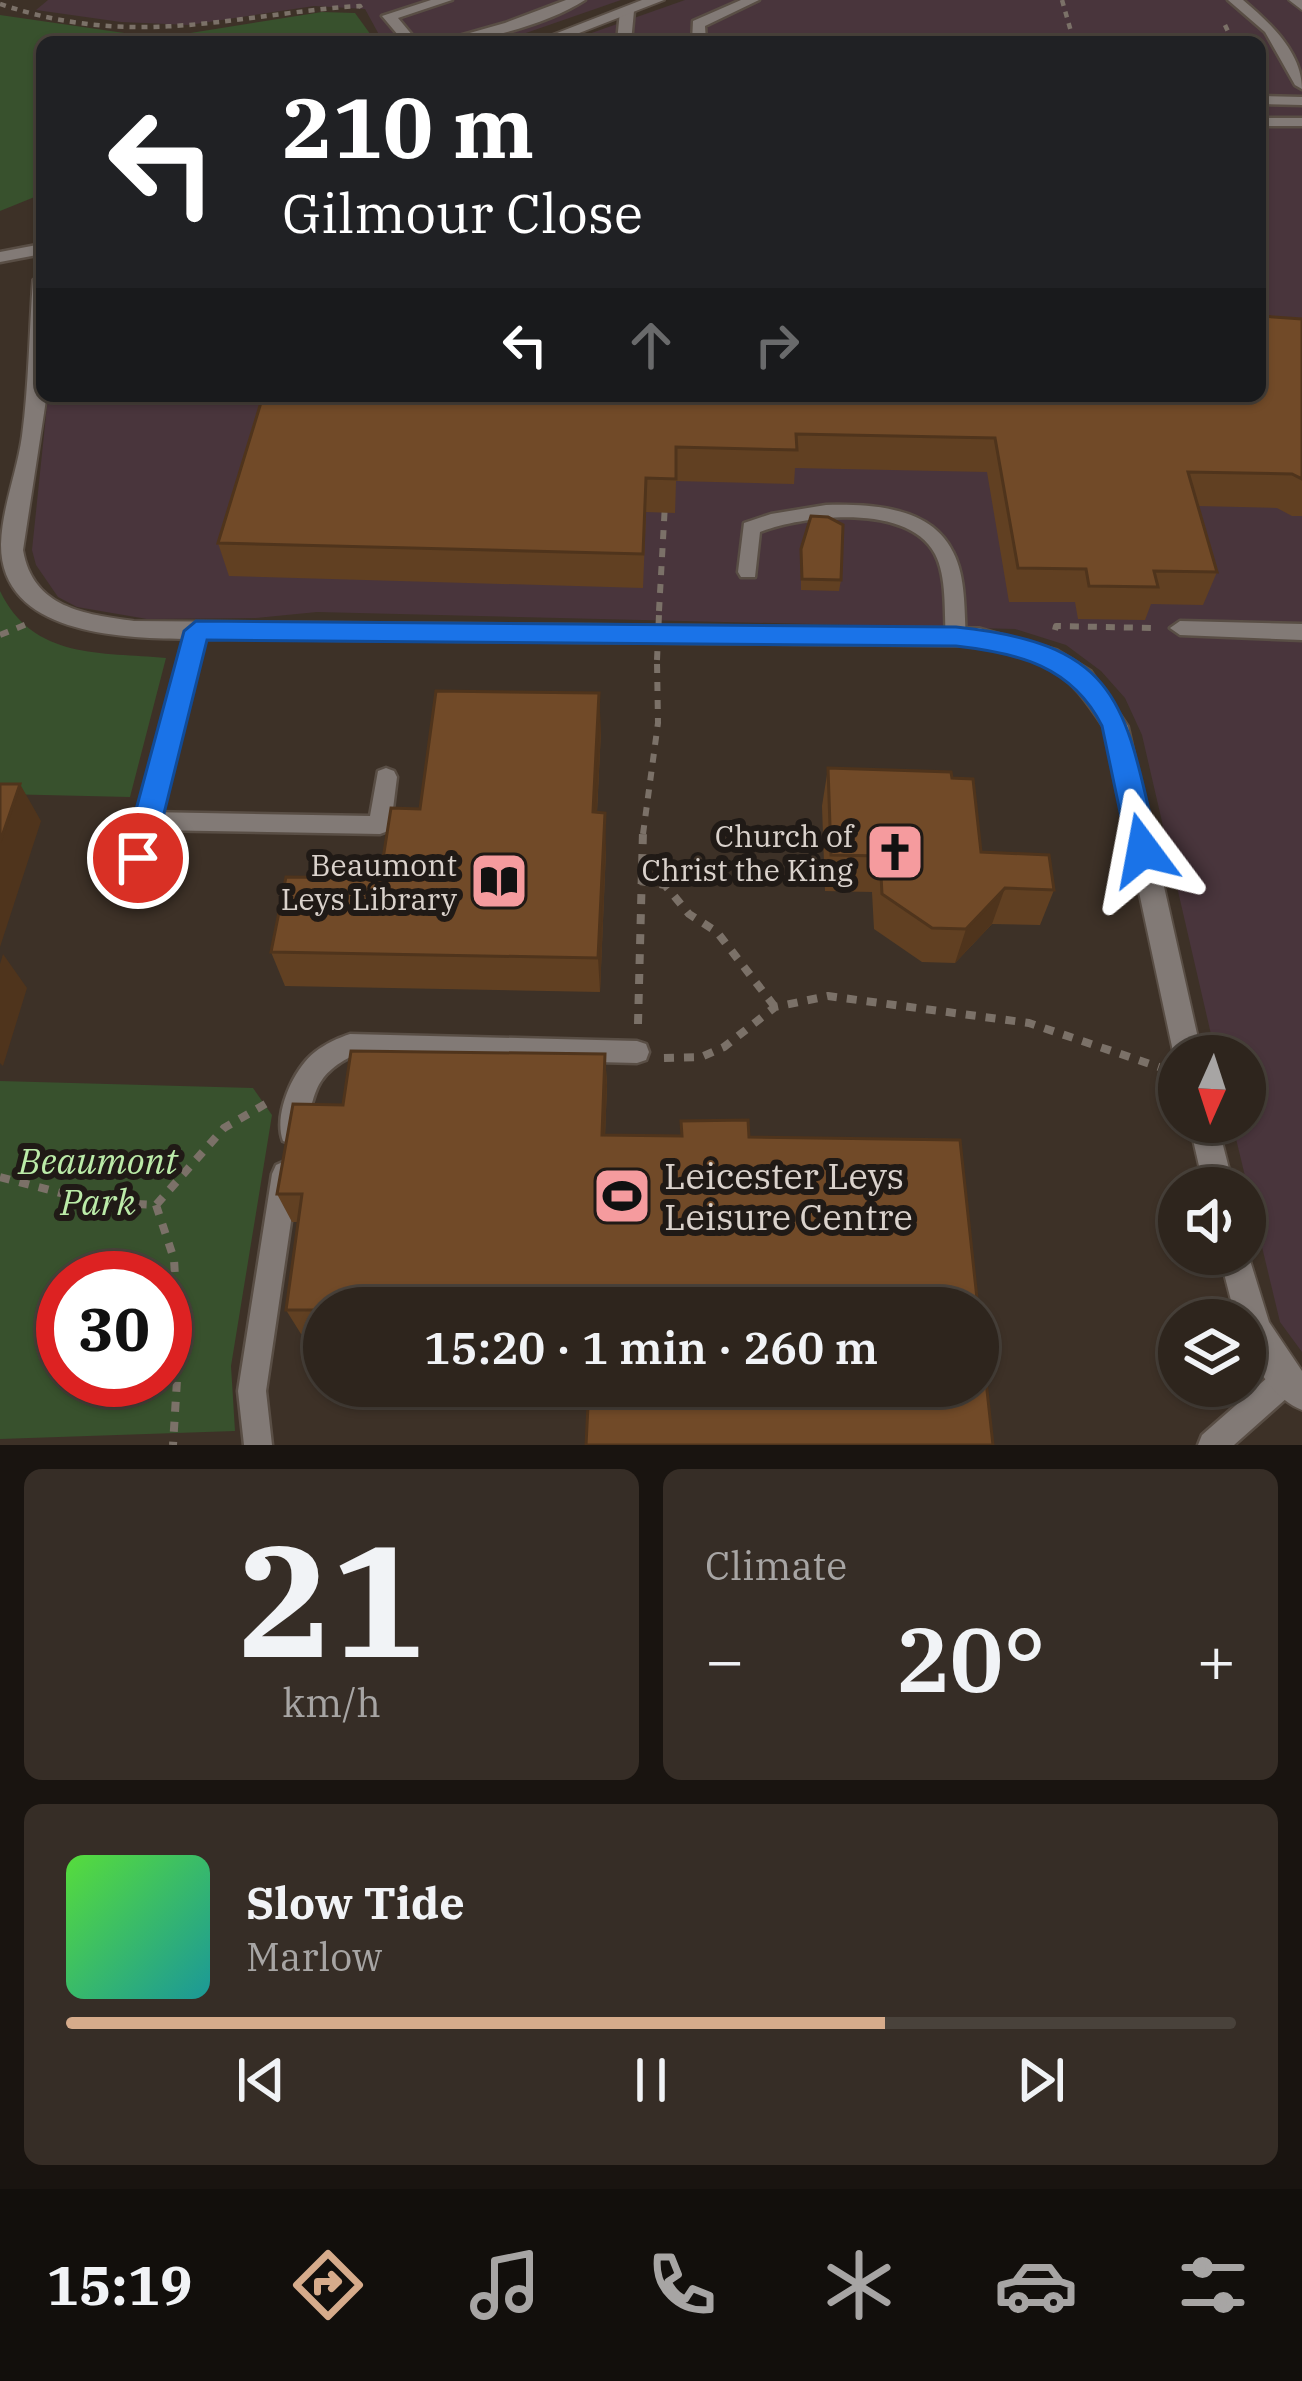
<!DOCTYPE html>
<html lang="en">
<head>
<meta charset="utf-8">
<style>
  body { margin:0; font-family:"IBM Plex Serif",serif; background:#362d26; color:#f1f3f6; height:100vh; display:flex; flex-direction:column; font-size:45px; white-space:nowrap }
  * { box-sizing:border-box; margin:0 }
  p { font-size:39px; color:#a7a5a4 }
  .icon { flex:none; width:66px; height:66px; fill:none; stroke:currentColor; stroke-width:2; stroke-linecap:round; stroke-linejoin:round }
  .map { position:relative; height:1445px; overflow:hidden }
  .drawer { display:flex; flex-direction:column; gap:24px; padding:24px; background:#191410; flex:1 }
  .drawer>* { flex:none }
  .banner { position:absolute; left:36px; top:36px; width:1230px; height:366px; border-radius:18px; box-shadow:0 3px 9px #0004,0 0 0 3px #49423b; background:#202124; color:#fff; overflow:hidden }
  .needle { width:78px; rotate:183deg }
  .tools { position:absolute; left:1158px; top:1035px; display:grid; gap:24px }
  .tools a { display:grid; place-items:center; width:108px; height:108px; border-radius:50%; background:#2e251d; box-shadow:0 3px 9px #0004,0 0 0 3px #49423b; font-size:60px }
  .speed { position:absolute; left:36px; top:1251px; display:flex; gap:24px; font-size:60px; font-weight:700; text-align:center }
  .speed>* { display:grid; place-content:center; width:156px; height:156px; border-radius:50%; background:#2e251d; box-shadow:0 3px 9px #0004,0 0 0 3px #49423b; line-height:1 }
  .speed .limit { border:18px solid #d22; background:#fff; color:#111 }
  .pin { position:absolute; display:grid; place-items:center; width:102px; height:102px; color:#fff; margin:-51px; border:6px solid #fff; border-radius:50%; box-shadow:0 3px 12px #0007 }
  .me { position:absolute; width:132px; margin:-66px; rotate:347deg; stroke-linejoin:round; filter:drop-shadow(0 0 9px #0008) }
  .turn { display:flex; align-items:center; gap:42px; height:252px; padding:0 48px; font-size:54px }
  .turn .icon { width:156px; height:156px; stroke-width:2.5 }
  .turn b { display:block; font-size:84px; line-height:102px }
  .lanes { display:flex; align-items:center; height:114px; padding:0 48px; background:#0003; justify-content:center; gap:60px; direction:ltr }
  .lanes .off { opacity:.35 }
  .big { font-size:90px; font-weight:600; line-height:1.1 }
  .drawer .widget { flex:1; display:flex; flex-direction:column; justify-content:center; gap:18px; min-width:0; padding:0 42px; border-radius:18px; background:#362d26 }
  .drawer .dial { align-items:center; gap:0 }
  .dial b { font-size:156px; line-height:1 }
  .song { display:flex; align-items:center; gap:36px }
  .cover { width:144px; height:144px; border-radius:18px; background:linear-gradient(135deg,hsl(110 70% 55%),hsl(180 70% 35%)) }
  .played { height:12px; border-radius:6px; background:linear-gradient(90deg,#d6ab8b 70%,#49423b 70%) }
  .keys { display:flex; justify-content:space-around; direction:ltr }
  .heat { display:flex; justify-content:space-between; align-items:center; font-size:66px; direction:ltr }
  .drawer .tiles { flex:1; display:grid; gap:24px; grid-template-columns:1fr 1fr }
  .widget:last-child { grid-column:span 2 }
  .trip { position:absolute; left:303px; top:1287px; width:696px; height:120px; border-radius:60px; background:#2e251d; box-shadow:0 3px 9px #0004,0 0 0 3px #49423b; font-weight:600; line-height:120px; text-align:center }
  .menu { display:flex; height:192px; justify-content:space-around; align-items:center; background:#120f0c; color:#a7a5a4 }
  .menu .icon { width:84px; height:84px }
  .menu .current { color:#d6ab8b }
  .menu b { font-size:54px; color:#f1f3f6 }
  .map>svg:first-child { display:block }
</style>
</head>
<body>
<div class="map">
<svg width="1302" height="1445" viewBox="0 0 1302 1445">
  <rect width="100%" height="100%" fill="#3d3127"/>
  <path fill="#49353c" d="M48,0H621L500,42H383L365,9L314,6L189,25L121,22L36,10Z
    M685,0H1302V1352L1280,1322L1232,1122H1245V1056H1216L1142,735L1125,698L1101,671L1066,645L1015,629L317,612L256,618L147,619L77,607L58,597L36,565L32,550L48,396H1260V42H566Z"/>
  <path fill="#38512d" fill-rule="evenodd" d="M322,12L355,13L376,42H42V194L0,211V15L159,38Z
    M0,591C33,660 102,652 166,658L130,797L0,794Z
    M0,1081L253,1088L272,1115L231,1366L235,1431L0,1439ZM165,1278V1380H63V1278Z"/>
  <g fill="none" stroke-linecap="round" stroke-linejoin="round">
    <g stroke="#594e45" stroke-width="5">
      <path id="lane" d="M431,0H452L398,18L418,42H404L382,16Z
        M566,0H585C548,24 482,42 438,42L505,23Z
        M741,0H759L705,26L706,42H692L693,21Z
        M1228,0H1243C1270,23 1302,52 1302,89L1295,85L1265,32Z
        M627,7L634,11L631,42H617L620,11Z
        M1260,96L1302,97V105L1260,104Z
        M1260,118H1302V126H1260Z
        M42,244V254L0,262V252Z
        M826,505C870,504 931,506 953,552C966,577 964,610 966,637L963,642H949L946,637C944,611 947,577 935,554C908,503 805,515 760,532L755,577H741L738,572L744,523L771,514Z
        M1180,621L1302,624V640L1180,635L1170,628Z
        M386,768L394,771L397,777L391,825L388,831L380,834L147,830L139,827L136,821L139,815L147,812L370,816L378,771Z
        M350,1034L637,1041L646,1044L649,1052L646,1060L637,1063L352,1056C307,1079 317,1101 301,1141L292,1144L283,1141C273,1115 293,1069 315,1052C325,1044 338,1038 350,1034Z
        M285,1161L294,1165L298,1174L266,1391L272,1445H244L238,1391L272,1174L276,1165Z
        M1286,1366L1296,1370L1300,1380L1296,1390L1234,1445H1198L1202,1435L1276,1370Z"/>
    </g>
    <g stroke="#594e45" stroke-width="4">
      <path id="street" d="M642,0H664L556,42H534Z
        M1289,0H1302V10Z
        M42,274V396L46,400L23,550C33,608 84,614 134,621L979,628L1057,650L1091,671L1128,726L1202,1056H1179V1066L1174,1056L1104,728C1062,664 1051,665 979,646L206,639L141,895L137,903L128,906L119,903L115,895L183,639C119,638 0,634 1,544C2,508 17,472 22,436C29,384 29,332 33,280Z
        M1189,1122H1217L1234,1188H1204Z
        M1245,1244L1269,1322L1302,1371V1410C1269,1397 1245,1354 1245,1320H1237L1234,1312L1219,1254H1245Z"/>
    </g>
    <path stroke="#7b7168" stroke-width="4.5" stroke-dasharray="6 6" stroke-linecap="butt" d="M1062,0L1074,42
      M0,4C128,47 216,19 343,7L360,6L363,12
      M1225,25L1233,42"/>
    <path stroke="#7b7168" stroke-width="6" stroke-dasharray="9 9" stroke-linecap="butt" d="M659,611L665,504
      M1055,630L1056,626L1152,628
      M0,635L27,624
      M643,834L658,723L657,661"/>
    <path stroke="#7b7168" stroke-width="8" stroke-dasharray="10 10" stroke-linecap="butt" d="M640,881L665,885L689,914L717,932L775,1007
      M638,1024L643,831
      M664,1058L701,1057L724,1047L775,1007L828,996L1029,1023L1159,1067
      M0,1177L95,1202L156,1205L224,1128L267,1103
      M156,1205L174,1259L179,1348L173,1445"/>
    <use href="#lane" fill="#827a76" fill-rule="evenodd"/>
    <use href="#street" fill="#827a76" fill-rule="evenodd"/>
    <path stroke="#7b7168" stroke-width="6" stroke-dasharray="9 9" stroke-linecap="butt" d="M657,660L659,614"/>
  </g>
  <path fill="#614022" d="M1302,319V516H1292L1277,508L1198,506L1217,572L1203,605L1151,604L1145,620L1078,619L1075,602H1009L987,472L795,468L794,484L676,481L675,513L646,512L643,588L229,576L218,543L263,396H1260Z
    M801,549L841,580L839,591L801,590Z
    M601,731L597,813L606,850L600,992L285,986L271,952L380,878L420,809Z
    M828,768L952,778L981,852L1054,890L1040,925L992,924L955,963L922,962L874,929L872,892L825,891L822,806Z
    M605,1054L607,1086L605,1135L681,1136L748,1120L324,1308V1335L301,1334L286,1310L298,1222H292L277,1194L343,1105Z"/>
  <path fill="#4f341c" d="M599,693L601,731L595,849L593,812Z
    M20,784L41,821L0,947V842Z
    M605,813L606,850L600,992L598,958Z
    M1005,888L992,924L955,963L966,929Z
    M3,954L27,988L3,1066L0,1063V964Z
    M605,1054L607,1086L604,1165L602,1135Z"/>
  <path fill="#714a28" stroke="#4f341c" stroke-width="3" d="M1260,316L1302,319V479L1292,474L1188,472L1217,572L1154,571L1158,587L1089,586L1086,569L1018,568L995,438L796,434L797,450L676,447V479L646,478L643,554L218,543L263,396H1260Z
    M811,516L828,517L843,525L841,580L802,579L801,549Z
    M436,691L599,693L593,812L605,813L598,958L271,952L286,877L380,878L391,808L420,809Z
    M828,768L951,772L952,778L973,779L981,852L1049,855L1054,890L1005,888L966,929L932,928L882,894L880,856L831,855Z
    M0,784H20L0,842Z
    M351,1051L605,1054L602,1135L682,1136L681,1121L748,1120L749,1137L960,1140L978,1308H324V1310H286L302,1194H277L293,1104L343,1105Z
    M978,1308L993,1445H586L589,1386H978Z"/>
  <path fill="#1a73e8" stroke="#114b97" stroke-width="3" d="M196,621L956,627C1123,644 1125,706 1158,850L1153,858H1133L1128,850L1102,726C1072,666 1018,653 956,646L207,640L153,858L148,867L138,871L128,867L123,858L184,631Z"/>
  <defs>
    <g id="church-square" transform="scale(3)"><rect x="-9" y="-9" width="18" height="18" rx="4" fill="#f59b9e" stroke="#201a16"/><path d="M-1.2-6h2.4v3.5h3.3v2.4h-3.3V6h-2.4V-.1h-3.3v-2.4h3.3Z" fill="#111"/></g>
    <g id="library-square" transform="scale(3)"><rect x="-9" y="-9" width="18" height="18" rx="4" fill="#f59b9e" stroke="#201a16"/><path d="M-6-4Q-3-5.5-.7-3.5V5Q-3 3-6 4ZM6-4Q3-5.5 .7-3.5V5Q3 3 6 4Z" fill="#111"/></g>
    <g id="stadium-square" transform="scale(3)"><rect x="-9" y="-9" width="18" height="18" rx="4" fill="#f59b9e" stroke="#201a16"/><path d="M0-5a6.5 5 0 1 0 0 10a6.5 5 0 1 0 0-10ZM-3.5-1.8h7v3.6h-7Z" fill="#111"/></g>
  </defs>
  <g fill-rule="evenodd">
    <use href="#church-square" x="895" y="852"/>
    <use href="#library-square" x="499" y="881"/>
    <use href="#stadium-square" x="622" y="1196"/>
  </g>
  <g text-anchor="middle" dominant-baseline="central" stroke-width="12" stroke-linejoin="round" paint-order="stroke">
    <g font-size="30" fill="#dad2cc" stroke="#201a16" text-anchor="end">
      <text x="853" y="835">Church of<tspan x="853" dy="34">Christ the King</tspan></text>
      <text x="457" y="864">Beaumont<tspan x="457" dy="34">Leys Library</tspan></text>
    </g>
    <g font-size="36" font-style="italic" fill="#bbeba8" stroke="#201a16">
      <text x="98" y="1160">Beaumont<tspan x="98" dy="41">Park</tspan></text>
    </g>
    <g font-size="36" fill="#dad2cc" stroke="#201a16" text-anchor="start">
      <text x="664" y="1175">Leicester Leys<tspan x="664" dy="41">Leisure Centre</tspan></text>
    </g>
  </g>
</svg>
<div class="tools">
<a><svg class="needle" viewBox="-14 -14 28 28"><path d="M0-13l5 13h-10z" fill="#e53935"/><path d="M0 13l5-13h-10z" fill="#a7a5a4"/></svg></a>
<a><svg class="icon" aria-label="sound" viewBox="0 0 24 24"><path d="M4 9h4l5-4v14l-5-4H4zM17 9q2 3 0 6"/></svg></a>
<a><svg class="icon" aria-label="layers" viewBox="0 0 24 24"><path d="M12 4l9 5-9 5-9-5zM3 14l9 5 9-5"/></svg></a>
</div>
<div class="speed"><div class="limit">30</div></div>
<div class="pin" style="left:138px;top:858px;background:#d93025"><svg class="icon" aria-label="arrive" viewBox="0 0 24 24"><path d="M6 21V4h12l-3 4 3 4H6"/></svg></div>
<svg class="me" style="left:1143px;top:850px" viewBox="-20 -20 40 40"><path d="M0-17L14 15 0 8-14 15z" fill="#1a73e8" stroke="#fff" stroke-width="4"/></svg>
<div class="trip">15:20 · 1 min · 260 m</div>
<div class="banner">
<div class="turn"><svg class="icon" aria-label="left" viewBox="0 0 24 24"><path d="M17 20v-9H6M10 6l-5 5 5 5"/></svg><div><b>210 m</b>Gilmour Close</div></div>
<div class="lanes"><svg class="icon" aria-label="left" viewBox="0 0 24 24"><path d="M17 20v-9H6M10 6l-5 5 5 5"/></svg><svg class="icon off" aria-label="ahead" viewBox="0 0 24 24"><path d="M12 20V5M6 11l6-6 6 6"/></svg><svg class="icon off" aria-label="right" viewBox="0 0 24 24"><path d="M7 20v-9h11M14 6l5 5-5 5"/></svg></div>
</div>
</div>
<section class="drawer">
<div class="tiles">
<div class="widget dial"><b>21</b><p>km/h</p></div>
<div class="widget"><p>Climate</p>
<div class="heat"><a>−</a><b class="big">20°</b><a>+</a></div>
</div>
<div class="widget">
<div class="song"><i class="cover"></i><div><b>Slow Tide</b><p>Marlow</p></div></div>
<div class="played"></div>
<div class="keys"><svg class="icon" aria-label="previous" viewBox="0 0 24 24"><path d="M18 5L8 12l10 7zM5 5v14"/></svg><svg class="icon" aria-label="pause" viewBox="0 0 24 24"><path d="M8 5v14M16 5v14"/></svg><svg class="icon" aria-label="next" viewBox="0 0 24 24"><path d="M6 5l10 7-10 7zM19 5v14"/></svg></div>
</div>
</div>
</section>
<nav class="menu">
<b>15:19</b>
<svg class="icon current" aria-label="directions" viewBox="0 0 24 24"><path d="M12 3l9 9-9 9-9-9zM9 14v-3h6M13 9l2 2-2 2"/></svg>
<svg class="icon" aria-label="music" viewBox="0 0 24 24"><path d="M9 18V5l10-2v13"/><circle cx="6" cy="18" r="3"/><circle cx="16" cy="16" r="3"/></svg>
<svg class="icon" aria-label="phone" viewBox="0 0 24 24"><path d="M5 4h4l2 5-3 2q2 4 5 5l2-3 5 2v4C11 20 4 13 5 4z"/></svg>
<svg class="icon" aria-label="climate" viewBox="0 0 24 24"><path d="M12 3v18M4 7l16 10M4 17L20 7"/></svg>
<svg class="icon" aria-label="car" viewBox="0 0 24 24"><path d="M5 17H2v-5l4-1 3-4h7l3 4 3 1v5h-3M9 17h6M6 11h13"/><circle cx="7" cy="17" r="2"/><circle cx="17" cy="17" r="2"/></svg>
<svg class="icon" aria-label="filters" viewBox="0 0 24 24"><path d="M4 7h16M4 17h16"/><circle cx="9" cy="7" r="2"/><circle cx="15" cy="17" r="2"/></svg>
</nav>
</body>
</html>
